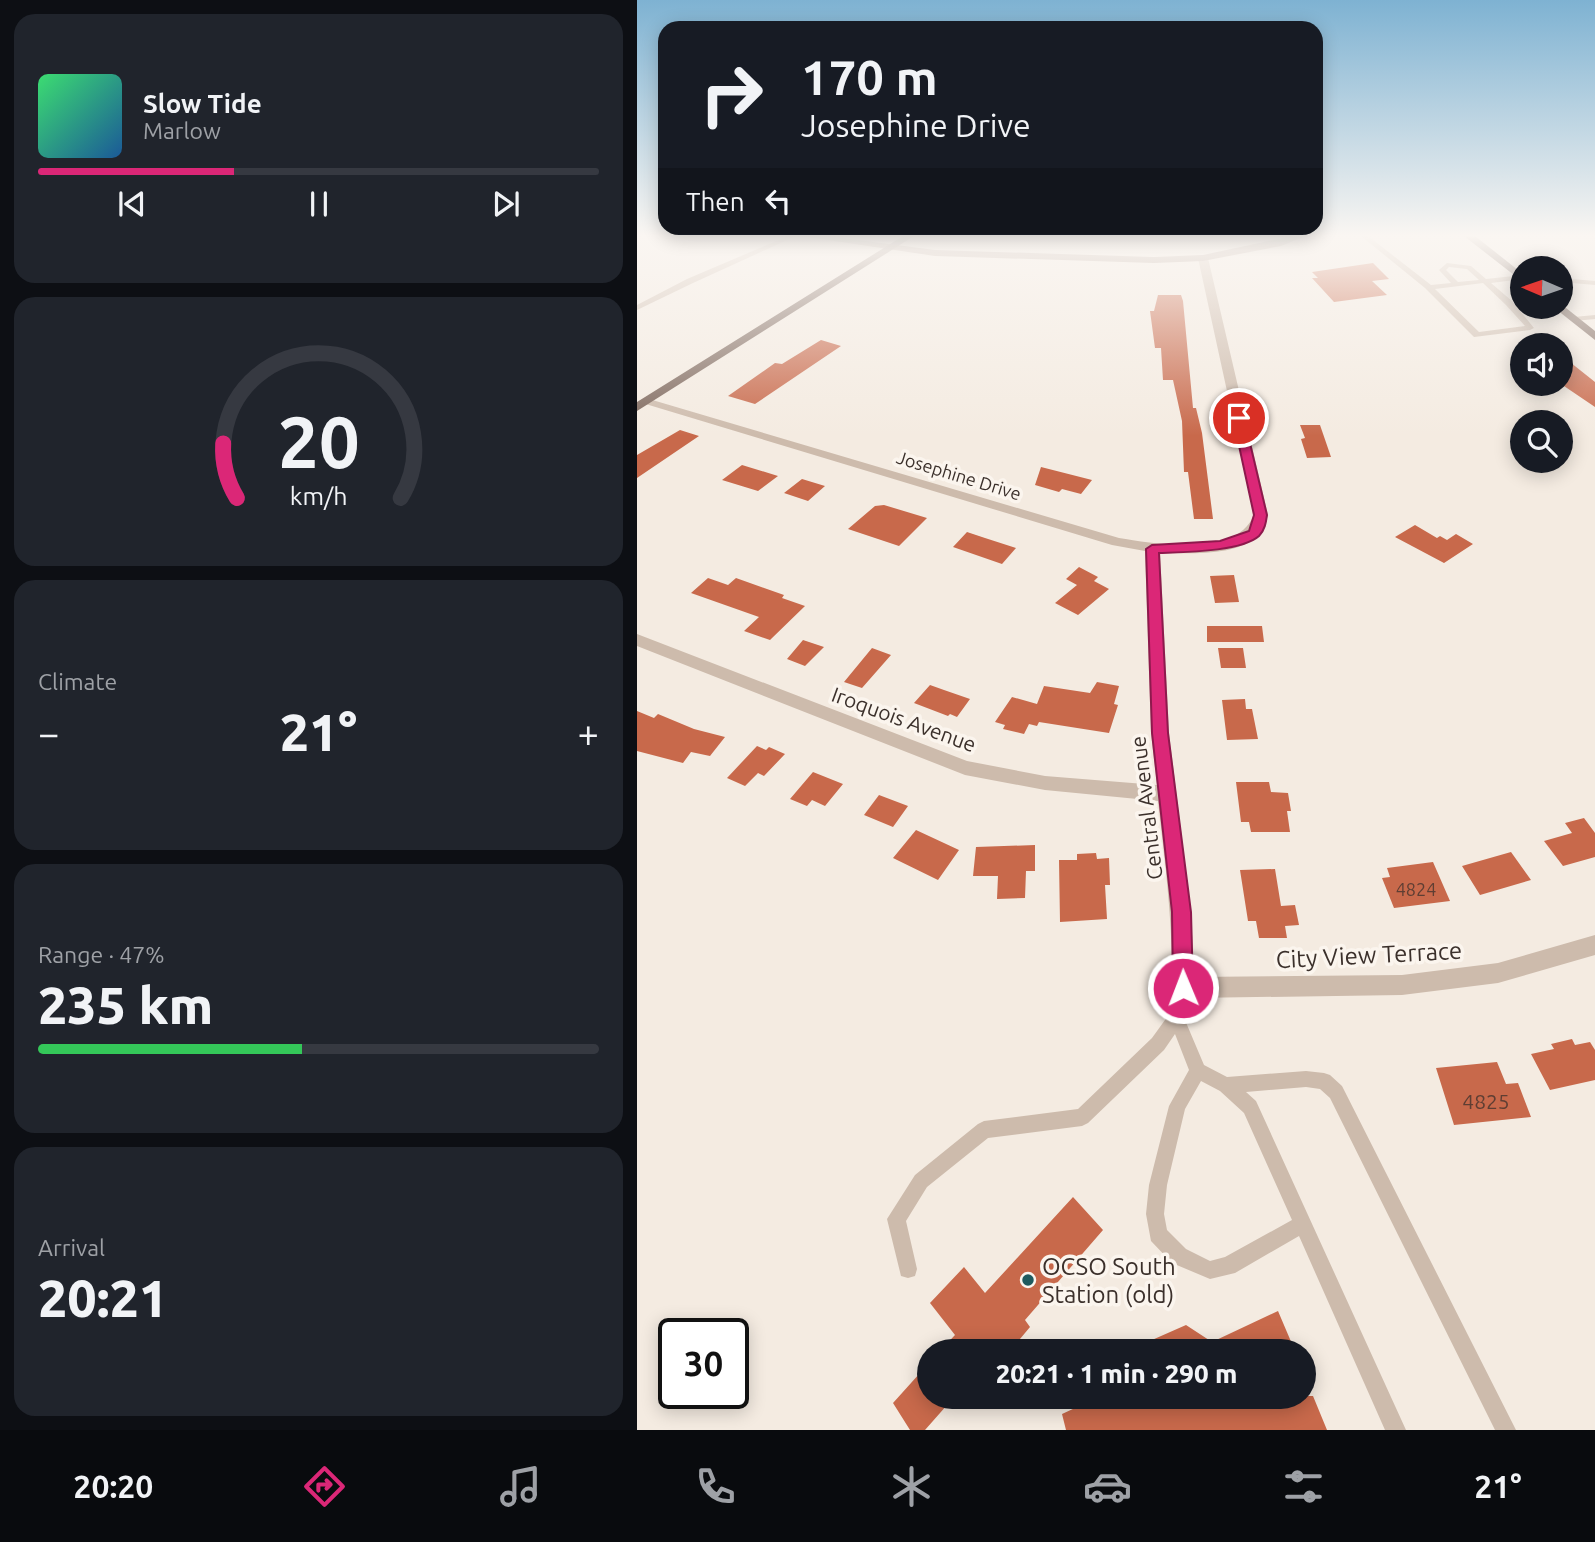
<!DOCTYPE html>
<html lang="en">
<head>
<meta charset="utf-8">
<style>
  body { margin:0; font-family:Ubuntu,sans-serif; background:#20242c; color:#f1f3f6; height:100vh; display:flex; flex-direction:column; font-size:26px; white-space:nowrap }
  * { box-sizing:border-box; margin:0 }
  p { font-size:23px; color:#9ea1a6 }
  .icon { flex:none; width:38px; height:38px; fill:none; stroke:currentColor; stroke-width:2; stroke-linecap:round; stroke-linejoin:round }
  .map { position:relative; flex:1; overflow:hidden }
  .side { display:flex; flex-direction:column; gap:14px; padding:14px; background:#0d0f14; width:637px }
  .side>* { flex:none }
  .guide { position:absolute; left:21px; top:21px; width:665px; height:214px; border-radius:21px; box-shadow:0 4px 18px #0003; background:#171b24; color:#f1f3f6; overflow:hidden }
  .needle { width:46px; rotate:272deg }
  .fabs { position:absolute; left:873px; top:256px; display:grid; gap:14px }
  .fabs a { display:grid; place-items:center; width:63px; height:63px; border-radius:50%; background:#171b24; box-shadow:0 4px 18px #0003; font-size:35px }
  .speed { position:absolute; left:21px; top:1318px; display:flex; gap:14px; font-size:35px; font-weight:700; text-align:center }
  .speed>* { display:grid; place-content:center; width:91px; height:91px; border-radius:50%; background:#171b24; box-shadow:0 4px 18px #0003; line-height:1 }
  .speed .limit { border:4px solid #111; border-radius:10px; background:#fff; color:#111 }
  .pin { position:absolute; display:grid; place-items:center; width:60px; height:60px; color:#fff; margin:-30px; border:4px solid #fff; border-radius:50%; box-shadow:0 2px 7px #0007 }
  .me { position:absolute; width:77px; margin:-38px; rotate:359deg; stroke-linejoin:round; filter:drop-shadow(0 0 5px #0008) }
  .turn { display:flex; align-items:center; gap:24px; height:147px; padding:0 28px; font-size:32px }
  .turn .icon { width:91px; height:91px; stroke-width:2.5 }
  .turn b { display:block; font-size:49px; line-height:60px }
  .then { display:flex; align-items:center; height:66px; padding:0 28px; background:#0003; gap:14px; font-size:26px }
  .big { font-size:52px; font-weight:800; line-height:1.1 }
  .side .widget { flex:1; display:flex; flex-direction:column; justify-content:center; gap:10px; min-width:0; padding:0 24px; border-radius:21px; background:#20242c }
  .side .dial { align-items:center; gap:0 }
  .dial svg { height:182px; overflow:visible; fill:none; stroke:#363941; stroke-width:7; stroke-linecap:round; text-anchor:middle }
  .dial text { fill:#f1f3f6; stroke:none }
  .song { display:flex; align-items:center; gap:21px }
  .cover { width:84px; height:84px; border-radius:10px; background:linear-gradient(135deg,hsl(140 70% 55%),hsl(210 70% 35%)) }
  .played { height:7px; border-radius:4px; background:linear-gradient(90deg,#db2777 35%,#363941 35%) }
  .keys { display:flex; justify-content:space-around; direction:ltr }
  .heat { display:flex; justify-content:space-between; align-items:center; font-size:38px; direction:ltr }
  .charge { height:10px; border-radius:5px; background:linear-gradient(90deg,#34c759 47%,#363941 0) }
  .trip { position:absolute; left:280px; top:1339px; width:399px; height:70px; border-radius:35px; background:#171b24; box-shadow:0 4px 18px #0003; font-weight:800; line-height:70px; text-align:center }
  .tab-bar { display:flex; height:112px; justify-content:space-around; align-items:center; background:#090b0e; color:#9ea1a6 }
  .tab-bar .icon { width:49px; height:49px }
  .tab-bar .active { color:#db2777 }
  .tab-bar b { font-size:32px; color:#f1f3f6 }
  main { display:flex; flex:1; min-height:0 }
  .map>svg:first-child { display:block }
</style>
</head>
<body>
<main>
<section class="side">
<div class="widget">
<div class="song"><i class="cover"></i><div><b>Slow Tide</b><p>Marlow</p></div></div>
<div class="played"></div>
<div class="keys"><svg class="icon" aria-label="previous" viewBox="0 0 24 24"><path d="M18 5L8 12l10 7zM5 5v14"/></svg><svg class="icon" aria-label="pause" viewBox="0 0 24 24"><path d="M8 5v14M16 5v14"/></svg><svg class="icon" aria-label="next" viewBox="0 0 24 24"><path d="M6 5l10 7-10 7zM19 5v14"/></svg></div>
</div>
<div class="widget dial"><svg viewBox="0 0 100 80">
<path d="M14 69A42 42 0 1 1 86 69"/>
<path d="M14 69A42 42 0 0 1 8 45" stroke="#db2777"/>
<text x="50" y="56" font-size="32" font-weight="700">20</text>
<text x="50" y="72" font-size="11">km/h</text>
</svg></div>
<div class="widget"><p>Climate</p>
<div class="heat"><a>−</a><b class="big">21°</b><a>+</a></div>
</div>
<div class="widget"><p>Range · 47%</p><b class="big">235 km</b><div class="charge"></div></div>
<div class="widget"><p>Arrival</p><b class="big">20:21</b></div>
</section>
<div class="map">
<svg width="958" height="1430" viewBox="0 0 958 1430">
  <rect width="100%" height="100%" fill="#f4ebe1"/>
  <path fill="#c8694b" d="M736,263L752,279L735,281L750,295L697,302L675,278H681L675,272Z
    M521,295H544L546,301L556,408H559L565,433L576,519H557L551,472H547L545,421L536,380H526L524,348H518L513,311H517Z
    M184,340L204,346L118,404L91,396L138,363L145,364Z
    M924,355L958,382V407L924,384Z
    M663,425H683L694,457L670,458L664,439L668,438Z
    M43,430L62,436L0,478V455Z
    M105,465L141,476L121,491L85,480Z
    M404,467L455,480L444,494L425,489L422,492L398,485Z
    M165,479L188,486L171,501L147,493Z
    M247,505L290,518L262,546L211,529L238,506Z
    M778,525L800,538L803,536L810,540L819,534L836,544L807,563L758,537Z
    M330,532L348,538L379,548L365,564L316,547Z
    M442,567L461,577L457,581L472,589L441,615L418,603L440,585L429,579Z
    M597,575L602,602L578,603L573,576Z
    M71,578L91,585L99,578L147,595L145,598L168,606L133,640L107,631L122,617L54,593Z
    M570,626H625L627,642H570Z
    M166,640L187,647L168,666L150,659Z
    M235,648L254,655L225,688L207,682Z
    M581,648H606L609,668H584Z
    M460,682L482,686L477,704L481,705L472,733L402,722L400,726L392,724L387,734L366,729L368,725L358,722L375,697L400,704L407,686L453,693Z
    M293,685L307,690L333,699L320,717L313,714L311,716L277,703Z
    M608,699L609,709H615L621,739L590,740L585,700Z
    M0,711L17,718L21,714L57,729L88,737L73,756L54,752L46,763L0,751Z
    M120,746L129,750L132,747L148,754L127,776L121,773L108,786L90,778Z
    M176,772L206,784L188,806L175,800L170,806L153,799Z
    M599,782H632L634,792L651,793L654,811H650L653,832H614L612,822H604Z
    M242,795L271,806L256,827L227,815Z
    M947,818L958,833V857L926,866L907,841L935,833L928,823Z
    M279,830L322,850L301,880L256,858Z
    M398,845V871H389L388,898L360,899L361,876H336L339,847Z
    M874,852L894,880L843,895L825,866Z
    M459,853L460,859L472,858L473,885H468L470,919L423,922L422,860H440V854Z
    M796,862L813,901L757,908L745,878L753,877L750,868Z
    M638,869L644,906L658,905L662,925L648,926L650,938H622L619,921H611L603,870Z
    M935,1039L938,1045L953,1042L958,1050V1080L913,1090L894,1054L917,1049L914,1044Z
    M860,1062L869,1084L881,1083L894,1117L817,1125L799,1068Z
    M436,1197L466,1230L388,1320L393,1327L373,1351H303L318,1335L293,1303L327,1267L348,1293Z
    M641,1311L658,1351H490L549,1325L575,1342Z
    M292,1363V1396H318L288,1430H273L256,1403Z
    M464,1396H676L690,1430H429L425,1414Z"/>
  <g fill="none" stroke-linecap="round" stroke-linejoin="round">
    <path fill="#cdbbac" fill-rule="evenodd" d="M151,236H159L56,283L0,310V305L50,279Z
      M724,236H731L794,285L814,283L802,270L810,263L834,266L849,279L886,275V279L854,283L875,301L897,328L893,330L837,337L788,288ZM812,267L830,269L842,280L821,282L809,270ZM846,283L869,305L888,326L842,332L798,289Z
      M924,278L958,281V285L924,282Z
      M958,315V319L937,321L933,319L937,317Z
      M539,1010L545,1013L567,1065L590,1077L669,1071L687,1073L693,1075L705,1086L879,1430H858L693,1098L683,1089L669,1087L609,1092L619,1101L769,1430H748L662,1236L598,1273L573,1279L535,1263L514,1241L509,1214L512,1185L532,1106L552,1070L538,1034L527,1050L451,1123L445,1126L351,1138L290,1187L269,1221L280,1269L278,1276L271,1278L264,1276L250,1219L278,1175L341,1124L347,1121L441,1109L515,1038L533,1013ZM564,1081L583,1091L607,1113L655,1220L588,1257L573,1261L549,1249L530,1230L527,1214L530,1185L548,1109Z"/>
    <path fill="#cdbbac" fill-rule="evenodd" d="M566,255L571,258L631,515C629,520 628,526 625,531C607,557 550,554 523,552L532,733L554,912L557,977L765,975L861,963L958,935V955L861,983L765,995L555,998L547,1026L539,1029L531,1026C525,1012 535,999 535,984C536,923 528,862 521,801L408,790L328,775L0,646V634L330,761L408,776L520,785L514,733L508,551L475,545L2,402L12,399L482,538C519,544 599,558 617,515L561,258Z"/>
    <path fill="#a18a7d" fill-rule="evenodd" d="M164,236H190L298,250L517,257L566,255L655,236H669L644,246L566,261L517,263L298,256Z"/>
    <path fill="#7d675c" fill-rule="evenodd" d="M266,236H277L0,411V402Z
      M827,236H838L886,274V282Z
      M924,304L958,331V340L915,306H924Z"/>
  </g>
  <linearGradient id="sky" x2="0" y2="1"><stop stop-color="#7eb2d2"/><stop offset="0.54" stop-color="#faf6f2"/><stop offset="1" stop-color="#faf6f2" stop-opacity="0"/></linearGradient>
  <rect width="958" height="436" fill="url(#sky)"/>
  <path fill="#db2777" stroke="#8e194d" stroke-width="2" d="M602,415L607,418L630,515C629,522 628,530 622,536C604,552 546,552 522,553L531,733L554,912L556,988L553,994L546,997L539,994L536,988L535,912L515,733L509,549L515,545L583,541L612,531L617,515L596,418Z"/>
  <circle fill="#1f5a5e" stroke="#fbf5ee" stroke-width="2.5" cx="391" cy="1280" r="7"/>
  <g text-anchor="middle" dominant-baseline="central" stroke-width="7" stroke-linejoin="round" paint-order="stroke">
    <g font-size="18" fill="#3b302b" stroke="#fbf5ee">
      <text transform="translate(322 475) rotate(17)">Josephine Drive</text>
    </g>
    <g font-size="18" fill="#5e3e33">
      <text x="779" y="889">4824</text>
    </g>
    <g font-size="21" fill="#3b302b" stroke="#fbf5ee">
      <text transform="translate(267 719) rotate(20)">Iroquois Avenue</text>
      <text transform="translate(509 808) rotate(-97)">Central Avenue</text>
    </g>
    <g font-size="21" fill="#5e3e33">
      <text x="849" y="1101">4825</text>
    </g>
    <g font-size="24" fill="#3b302b" stroke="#fbf5ee">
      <text transform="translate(732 955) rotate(-3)">City View Terrace</text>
    </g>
    <g font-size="24" fill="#3b302b" stroke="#fbf5ee" text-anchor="start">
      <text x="405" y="1266">OCSO South<tspan x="405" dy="28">Station (old)</tspan></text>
    </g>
  </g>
</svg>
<div class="fabs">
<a><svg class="needle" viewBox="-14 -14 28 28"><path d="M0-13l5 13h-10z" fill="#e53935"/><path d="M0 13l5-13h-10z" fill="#9ea1a6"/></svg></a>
<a><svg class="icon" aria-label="sound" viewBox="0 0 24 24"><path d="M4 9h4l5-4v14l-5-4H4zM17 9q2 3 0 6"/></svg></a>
<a><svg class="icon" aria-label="search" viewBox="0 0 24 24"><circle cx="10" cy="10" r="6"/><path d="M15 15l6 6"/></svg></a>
</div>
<div class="speed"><div class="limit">30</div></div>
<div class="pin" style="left:602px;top:418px;background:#d93025"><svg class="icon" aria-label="arrive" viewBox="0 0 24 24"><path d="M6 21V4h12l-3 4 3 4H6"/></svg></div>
<svg class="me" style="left:546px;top:988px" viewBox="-20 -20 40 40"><circle r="17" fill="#db2777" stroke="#fff" stroke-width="3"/><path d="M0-11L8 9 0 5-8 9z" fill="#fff"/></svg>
<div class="trip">20:21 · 1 min · 290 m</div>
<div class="guide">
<div class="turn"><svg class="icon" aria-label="right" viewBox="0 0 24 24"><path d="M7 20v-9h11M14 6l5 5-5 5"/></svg><div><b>170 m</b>Josephine Drive</div></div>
<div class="then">Then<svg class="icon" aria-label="left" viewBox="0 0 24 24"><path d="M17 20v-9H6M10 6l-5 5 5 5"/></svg></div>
</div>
</div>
</main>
<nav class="tab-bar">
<b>20:20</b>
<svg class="icon active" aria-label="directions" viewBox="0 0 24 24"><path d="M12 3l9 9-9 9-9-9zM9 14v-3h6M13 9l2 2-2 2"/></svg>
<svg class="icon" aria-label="music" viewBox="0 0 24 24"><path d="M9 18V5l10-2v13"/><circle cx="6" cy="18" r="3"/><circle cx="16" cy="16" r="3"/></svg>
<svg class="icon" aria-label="phone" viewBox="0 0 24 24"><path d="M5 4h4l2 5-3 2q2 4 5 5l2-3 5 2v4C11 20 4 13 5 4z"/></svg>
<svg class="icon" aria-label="climate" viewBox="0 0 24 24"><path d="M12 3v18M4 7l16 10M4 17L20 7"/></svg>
<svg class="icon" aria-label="car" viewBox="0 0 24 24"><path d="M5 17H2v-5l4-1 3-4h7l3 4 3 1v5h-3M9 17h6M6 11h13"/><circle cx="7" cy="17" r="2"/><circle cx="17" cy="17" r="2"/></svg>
<svg class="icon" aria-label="filters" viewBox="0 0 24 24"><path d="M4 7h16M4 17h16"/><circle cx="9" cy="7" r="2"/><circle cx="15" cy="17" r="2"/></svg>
<b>21°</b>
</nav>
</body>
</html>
